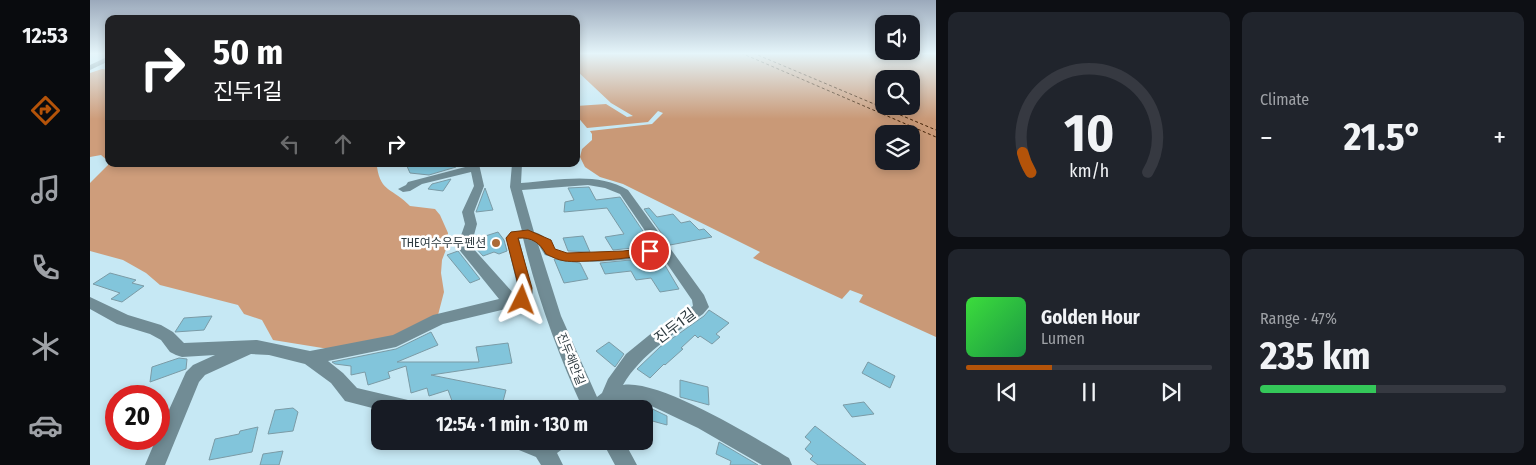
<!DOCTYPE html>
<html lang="en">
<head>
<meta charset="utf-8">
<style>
  body { margin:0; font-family:"Fira Sans Condensed","Noto Sans KR",sans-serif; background:#20242c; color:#f1f3f6; height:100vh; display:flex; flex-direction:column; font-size:19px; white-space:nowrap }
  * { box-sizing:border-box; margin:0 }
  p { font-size:16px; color:#9ea1a6 }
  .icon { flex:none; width:28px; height:28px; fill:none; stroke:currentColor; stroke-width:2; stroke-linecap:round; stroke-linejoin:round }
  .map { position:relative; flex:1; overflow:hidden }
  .details { display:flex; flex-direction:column; gap:12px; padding:12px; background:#0d0f14; width:600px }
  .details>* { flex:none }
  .top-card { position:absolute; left:15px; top:15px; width:475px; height:152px; border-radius:10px; box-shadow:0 2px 8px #0003; background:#202124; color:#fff; overflow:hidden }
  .buttons { position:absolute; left:785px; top:15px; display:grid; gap:10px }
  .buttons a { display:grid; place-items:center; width:45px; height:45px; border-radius:10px; background:#171b24; box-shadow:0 2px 8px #0003; font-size:25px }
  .speed { position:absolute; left:15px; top:385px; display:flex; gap:10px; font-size:25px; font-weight:700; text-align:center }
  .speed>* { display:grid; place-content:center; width:65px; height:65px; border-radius:50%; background:#171b24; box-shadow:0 2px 8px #0003; line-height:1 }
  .speed .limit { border:8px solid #d22; background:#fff; color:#111 }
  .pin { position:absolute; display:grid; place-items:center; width:42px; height:42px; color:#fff; margin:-21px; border:2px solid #fff; border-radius:50%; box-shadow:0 1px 5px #0007 }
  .me { position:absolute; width:55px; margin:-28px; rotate:3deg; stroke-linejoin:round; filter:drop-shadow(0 0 4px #0008) }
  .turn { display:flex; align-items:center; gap:18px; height:105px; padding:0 25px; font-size:22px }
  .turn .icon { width:65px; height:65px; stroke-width:2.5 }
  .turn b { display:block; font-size:35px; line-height:42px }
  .lanes { display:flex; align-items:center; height:48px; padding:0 25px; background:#0003; justify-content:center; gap:25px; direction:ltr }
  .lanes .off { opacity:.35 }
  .big { font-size:38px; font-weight:700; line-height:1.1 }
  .details .widget { flex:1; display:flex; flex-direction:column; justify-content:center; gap:8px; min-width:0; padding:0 18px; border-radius:10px; background:#20242c }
  .details .dial { align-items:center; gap:0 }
  .dial svg { height:130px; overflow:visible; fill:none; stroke:#363941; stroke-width:7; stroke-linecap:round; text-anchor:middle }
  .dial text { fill:#f1f3f6; stroke:none }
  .song { display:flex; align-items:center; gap:15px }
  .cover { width:60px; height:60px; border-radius:8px; background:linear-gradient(135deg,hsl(120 70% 55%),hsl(140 70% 35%)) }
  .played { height:5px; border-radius:2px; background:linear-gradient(90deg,#b45309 35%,#363941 35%) }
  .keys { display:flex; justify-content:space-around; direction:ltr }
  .heat { display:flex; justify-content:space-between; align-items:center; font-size:28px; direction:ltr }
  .charge { height:8px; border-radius:4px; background:linear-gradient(90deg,#34c759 47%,#363941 0) }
  .details .tiles { flex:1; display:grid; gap:12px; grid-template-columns:repeat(2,1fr) }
  .trip { position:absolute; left:281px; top:400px; width:282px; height:50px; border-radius:10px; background:#171b24; box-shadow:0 2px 8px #0003; font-weight:700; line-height:50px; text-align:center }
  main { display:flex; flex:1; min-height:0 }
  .tab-bar { display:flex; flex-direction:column; width:90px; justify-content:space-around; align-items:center; background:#090b0e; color:#9ea1a6 }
  .tab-bar .icon { width:35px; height:35px }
  .tab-bar .active { color:#b45309 }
  .tab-bar b { font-size:22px; color:#f1f3f6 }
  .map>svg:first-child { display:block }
</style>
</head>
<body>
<main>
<nav class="tab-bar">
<b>12:53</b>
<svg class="icon active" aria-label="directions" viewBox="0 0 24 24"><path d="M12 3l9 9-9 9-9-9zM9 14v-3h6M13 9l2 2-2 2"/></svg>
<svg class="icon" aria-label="music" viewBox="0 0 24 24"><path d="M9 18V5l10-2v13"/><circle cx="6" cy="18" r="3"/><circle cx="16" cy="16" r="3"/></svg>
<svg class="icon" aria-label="phone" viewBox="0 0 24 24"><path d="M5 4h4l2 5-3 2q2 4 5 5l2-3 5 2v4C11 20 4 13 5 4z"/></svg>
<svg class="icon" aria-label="climate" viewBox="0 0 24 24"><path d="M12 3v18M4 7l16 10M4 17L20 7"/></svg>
<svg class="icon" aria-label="car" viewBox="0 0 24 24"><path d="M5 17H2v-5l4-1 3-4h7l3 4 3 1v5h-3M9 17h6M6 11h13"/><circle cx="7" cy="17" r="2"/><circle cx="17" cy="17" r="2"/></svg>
</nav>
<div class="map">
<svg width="846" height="465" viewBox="0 0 846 465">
  <rect width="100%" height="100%" fill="#c6e8f4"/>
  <path fill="#ce9d7b" d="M12,69L19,70V164H290L287,167C291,193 303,188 320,206L345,209L350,215L358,233L357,247L352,260L351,273L354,292L348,315L313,334L245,350L183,340L172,320L154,314L148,305L70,285L56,273L33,260L0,251V183L18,165V161L11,155L0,157V73Z"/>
  <path fill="#c99977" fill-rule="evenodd" d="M486,53H846V337L769,302L773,295L760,290L752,299L663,258L670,252L533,184L510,177L495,167L490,157L492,149L502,140V134L500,131L562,124L573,113L568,111L558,122L497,128L486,115V106L516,104L537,117L543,116L521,103L486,70ZM794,79H821V106H794ZM794,134H821V161H794Z"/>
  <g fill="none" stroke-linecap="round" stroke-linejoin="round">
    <path stroke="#432307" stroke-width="1" stroke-dasharray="3 2.5" stroke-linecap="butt" d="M651,53L846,137
      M663,53L846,130"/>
  </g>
  <path fill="#82c5db" stroke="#7b9ba6" d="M316,164H363L366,167L339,175L320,173Z
    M361,179L353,191L338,189L342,184Z
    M499,187L506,200L530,197L563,246L523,250L515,237L534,234L517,208L474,212L475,202L484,200L478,188Z
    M395,188L403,210L386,212Z
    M559,208L567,217L583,214L591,223L600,221L609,230L614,229L622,237L580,245L554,209Z
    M408,232L414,240L417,251L409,254L404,252L393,256L383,245L393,242L389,238Z
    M493,236L500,252L478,251L473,238Z
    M368,251L390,279L380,283L357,255Z
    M570,257L589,289L570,292L561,278L546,280L541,271L515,274L510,263Z
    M464,259L490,263L498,279L474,283Z
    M20,273L46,280L42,283L54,286L32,302L21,299L30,293L3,284Z
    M619,310L639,323L626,334L630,337L622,344L610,336L608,338L605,335L591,348L593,349L575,365L574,364L560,378L547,369L570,347L614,316Z
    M122,316L114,330L85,332L94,318Z
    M341,332L348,345L307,362H389L386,347L418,343L422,363L341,375L416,390L411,409H365L358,390L339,396L337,388L321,393L316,366L298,372L300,378L278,385L275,372L261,375V366L245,364L242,362L306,349Z
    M519,342L534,354L525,367L506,351Z
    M89,358L97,359L96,369L60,382L62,367Z
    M778,362L805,376L800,388L772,373Z
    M590,380L618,387L619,405L590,397Z
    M542,402L552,404L577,416V425L555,419V409H541Z
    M774,402L784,414L762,417L753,405Z
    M203,408L208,412L203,431L178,434L185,410Z
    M725,426L776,465H728L720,459L723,456L715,449L721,442L715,437Z
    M168,427L162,452L119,460L125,439L149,434L150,431Z
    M629,442L668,465H640L641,461L626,454Z
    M193,451L189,465H170L173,454Z"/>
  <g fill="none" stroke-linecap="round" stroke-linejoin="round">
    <path fill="#718c95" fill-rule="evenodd" d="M19,56V61L0,70V65Z
      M379,164H389L394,186L384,212L387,224L381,246L425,295L429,293L416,238L421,232L432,231L420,187L422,164H432L431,183C466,181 506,171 538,190L614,295L619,307L613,314C584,334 551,354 533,385C570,379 665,438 699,458L702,465H672L608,428L553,402L539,400L531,401L520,409H493C468,354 447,297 433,238L429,239L443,293L437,304L353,324L306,347L238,361L253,373L267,388L318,400L325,403L327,409H290V410L255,401L241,383L215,364L179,355L161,354L115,375L109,382L75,465H55L66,439H69V432L96,372L103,365L125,355L92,357L86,355L80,352L71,340L60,334L27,324L0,309V297L38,315L71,325L83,332L94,343L167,340L220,351L303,335L343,315L409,299L367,247L375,224L372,212L384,186L381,172L332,184L320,191L313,192L308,189L316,185L318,182L379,166ZM498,185L515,188L530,194L566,247C547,249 480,261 465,249C456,242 458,236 444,232L432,190ZM448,244L455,255C494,267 532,260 571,255L602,300L603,306L563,332L536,354L518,379L512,393L507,397L471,316Z
      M421,441H477L474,448L467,453L473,465H451L446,457L424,448Z
      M512,441H534L547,465H525Z"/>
  </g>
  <linearGradient id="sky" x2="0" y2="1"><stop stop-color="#9ba9bb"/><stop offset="0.45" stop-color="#e5f5fa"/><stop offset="1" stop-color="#e5f5fa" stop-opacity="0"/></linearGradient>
  <rect width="846" height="119" fill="url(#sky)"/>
  <path fill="#b45309" stroke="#753606" d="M438,230L461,240L465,249L477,253L533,251L560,248L566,251C560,258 486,263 475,261C468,260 462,257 456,254C450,243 442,237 428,238L442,288L441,300L432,305L427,304L425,300L429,295V288L416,238L421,232Z"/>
  <circle fill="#ac6a36" stroke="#fff" stroke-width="2" cx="406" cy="243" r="5"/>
  <g text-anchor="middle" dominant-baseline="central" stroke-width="5" stroke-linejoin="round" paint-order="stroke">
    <g font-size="12" fill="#2e3b40" stroke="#fff" text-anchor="end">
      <text x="396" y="243">THE여수우두펜션</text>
    </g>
    <g font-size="12" fill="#2e3b40" stroke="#fff">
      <text transform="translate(481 359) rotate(68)">진두해안길</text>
    </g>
    <g font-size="15" fill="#2e3b40" stroke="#fff">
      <text transform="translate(585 326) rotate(-37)">진두1길</text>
    </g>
  </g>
</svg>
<div class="buttons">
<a><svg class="icon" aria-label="sound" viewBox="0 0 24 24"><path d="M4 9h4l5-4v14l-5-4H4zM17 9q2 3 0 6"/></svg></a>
<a><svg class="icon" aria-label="search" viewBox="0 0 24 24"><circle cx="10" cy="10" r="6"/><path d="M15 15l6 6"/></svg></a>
<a><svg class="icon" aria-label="layers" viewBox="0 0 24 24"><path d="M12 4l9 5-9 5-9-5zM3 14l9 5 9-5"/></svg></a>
</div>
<div class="speed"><div class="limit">20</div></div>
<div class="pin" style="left:560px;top:251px;background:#d93025"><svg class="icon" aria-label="arrive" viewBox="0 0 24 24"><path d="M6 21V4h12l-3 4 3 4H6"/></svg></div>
<svg class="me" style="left:432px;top:300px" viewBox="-20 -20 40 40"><path d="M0-17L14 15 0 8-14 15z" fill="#b45309" stroke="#fff" stroke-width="4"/></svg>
<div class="trip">12:54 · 1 min · 130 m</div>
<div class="top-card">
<div class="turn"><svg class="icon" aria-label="right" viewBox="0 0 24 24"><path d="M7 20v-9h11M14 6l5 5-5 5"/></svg><div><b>50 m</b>진두1길</div></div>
<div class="lanes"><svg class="icon off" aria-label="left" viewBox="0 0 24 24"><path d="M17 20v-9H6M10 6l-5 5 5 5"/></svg><svg class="icon off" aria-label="ahead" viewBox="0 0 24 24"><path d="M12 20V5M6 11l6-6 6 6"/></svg><svg class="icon" aria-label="right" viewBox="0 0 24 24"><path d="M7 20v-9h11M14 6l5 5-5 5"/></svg></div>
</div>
</div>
<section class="details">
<div class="tiles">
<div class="widget dial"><svg viewBox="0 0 100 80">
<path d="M14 69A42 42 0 1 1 86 69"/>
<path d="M14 69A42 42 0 0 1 9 57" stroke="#b45309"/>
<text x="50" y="56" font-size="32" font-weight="700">10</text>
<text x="50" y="72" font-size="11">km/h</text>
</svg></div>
<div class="widget"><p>Climate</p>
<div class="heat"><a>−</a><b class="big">21.5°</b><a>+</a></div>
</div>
<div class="widget">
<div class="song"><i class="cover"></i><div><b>Golden Hour</b><p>Lumen</p></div></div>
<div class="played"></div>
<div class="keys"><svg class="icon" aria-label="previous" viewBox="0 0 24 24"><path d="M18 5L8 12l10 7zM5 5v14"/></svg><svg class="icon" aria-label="pause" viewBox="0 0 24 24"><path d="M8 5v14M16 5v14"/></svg><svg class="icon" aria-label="next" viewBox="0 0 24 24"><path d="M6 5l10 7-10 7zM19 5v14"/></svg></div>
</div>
<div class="widget"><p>Range · 47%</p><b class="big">235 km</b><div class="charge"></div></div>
</div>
</section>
</main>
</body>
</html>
